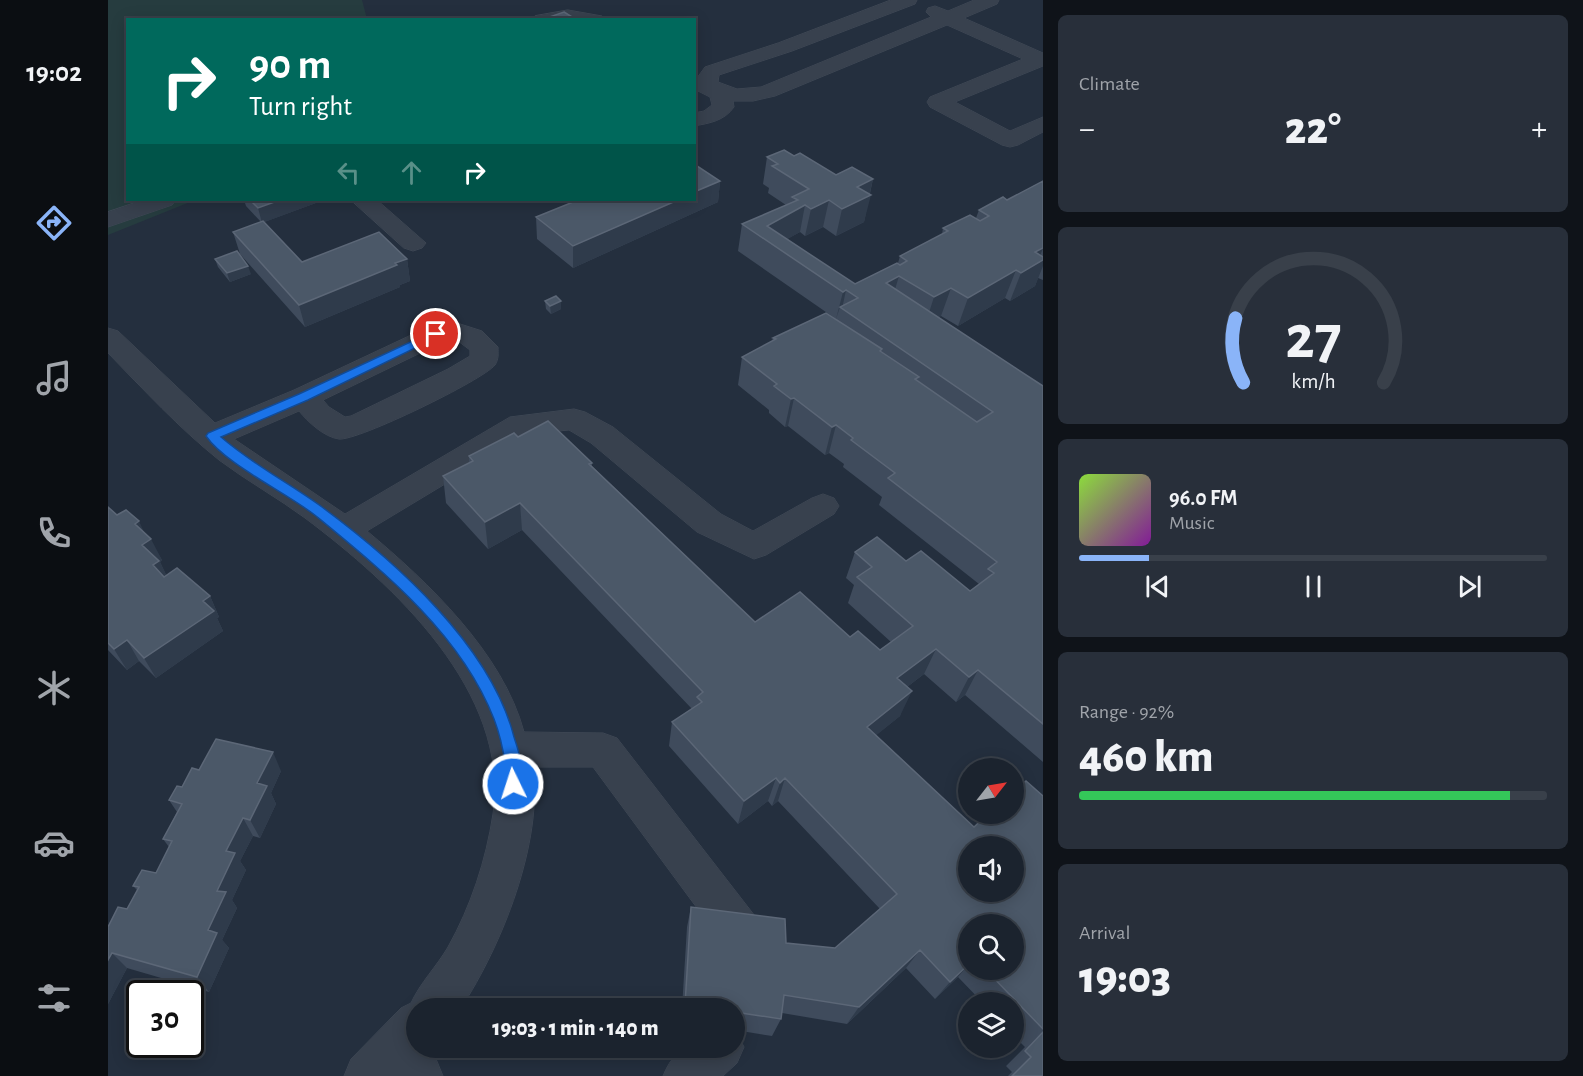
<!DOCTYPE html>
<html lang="en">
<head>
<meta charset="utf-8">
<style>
  body { margin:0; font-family:"Alegreya Sans",sans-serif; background:#282f3a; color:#f1f3f6; height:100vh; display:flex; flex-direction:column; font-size:22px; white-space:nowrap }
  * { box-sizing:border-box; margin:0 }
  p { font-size:20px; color:#a0a4aa }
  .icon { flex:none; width:33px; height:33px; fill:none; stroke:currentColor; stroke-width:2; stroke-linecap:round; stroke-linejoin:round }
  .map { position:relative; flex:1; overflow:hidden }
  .details { display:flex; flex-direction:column; gap:15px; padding:15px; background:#0f1319; width:540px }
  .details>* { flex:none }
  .banner { position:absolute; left:18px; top:18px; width:570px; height:183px; border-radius:0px; box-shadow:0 3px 15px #0003,0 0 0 2px #39404a; background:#00695c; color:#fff; overflow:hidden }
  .needle { width:39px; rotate:59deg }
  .fabs { position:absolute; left:850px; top:758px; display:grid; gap:12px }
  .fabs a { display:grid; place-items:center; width:66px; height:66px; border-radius:50%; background:#1b232e; box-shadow:0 3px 15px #0003,0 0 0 2px #39404a; font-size:30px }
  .speed { position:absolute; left:18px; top:980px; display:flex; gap:12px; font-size:30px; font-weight:700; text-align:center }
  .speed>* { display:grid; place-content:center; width:78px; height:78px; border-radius:50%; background:#1b232e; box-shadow:0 3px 15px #0003,0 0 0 2px #39404a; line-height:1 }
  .speed .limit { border:3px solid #111; border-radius:9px; background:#fff; color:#111 }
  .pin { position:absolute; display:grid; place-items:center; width:51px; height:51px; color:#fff; margin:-26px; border:3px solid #fff; border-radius:50%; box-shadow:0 2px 6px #0007 }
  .me { position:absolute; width:66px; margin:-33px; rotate:356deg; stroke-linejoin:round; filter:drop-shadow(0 0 4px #0008) }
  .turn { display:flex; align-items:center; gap:21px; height:126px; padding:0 24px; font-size:27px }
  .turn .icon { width:78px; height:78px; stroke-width:2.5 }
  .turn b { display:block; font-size:42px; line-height:51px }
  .lanes { display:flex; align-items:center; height:57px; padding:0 24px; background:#0003; justify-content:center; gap:30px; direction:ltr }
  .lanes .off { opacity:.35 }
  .big { font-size:45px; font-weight:800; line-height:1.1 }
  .details .widget { flex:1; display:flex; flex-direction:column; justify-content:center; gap:9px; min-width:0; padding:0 21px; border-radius:9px; background:#282f3a }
  .details .dial { align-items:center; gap:0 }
  .dial svg { height:156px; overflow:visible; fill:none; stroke:#39404a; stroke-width:7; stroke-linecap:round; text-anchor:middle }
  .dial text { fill:#f1f3f6; stroke:none }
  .song { display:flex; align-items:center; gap:18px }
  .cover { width:72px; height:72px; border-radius:9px; background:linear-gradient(135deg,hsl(90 70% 55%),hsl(290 70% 35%)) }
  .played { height:6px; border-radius:3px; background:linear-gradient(90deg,#8ab4f8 15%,#39404a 15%) }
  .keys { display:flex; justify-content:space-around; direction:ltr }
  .heat { display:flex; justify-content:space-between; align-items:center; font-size:33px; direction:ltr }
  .charge { height:9px; border-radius:4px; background:linear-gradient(90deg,#34c759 92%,#39404a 0) }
  .trip { position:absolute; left:298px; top:998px; width:339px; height:60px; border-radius:30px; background:#1b232e; box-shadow:0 3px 15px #0003,0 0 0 2px #39404a; font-weight:800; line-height:60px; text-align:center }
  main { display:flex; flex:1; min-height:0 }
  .tabs { display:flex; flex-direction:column; width:108px; justify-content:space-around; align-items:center; background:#0b0e12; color:#a0a4aa }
  .tabs .icon { width:42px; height:42px }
  .tabs .selected { color:#8ab4f8 }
  .tabs b { font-size:27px; color:#f1f3f6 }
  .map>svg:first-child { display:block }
</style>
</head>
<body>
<main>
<nav class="tabs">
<b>19:02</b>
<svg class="icon selected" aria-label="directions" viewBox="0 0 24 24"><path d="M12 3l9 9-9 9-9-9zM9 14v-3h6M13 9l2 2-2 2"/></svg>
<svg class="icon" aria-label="music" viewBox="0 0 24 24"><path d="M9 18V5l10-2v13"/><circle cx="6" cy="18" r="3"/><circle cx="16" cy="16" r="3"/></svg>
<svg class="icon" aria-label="phone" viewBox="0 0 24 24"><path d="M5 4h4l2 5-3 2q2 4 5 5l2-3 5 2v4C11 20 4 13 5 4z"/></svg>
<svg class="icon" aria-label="climate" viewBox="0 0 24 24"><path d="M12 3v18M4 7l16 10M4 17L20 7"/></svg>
<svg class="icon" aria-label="car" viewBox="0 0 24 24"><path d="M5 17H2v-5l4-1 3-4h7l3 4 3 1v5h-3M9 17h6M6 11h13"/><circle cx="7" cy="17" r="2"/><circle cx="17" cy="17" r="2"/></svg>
<svg class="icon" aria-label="filters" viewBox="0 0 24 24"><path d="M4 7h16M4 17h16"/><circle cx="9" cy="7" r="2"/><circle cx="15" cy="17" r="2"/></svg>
</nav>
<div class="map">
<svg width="935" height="1076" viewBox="0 0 935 1076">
  <rect width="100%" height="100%" fill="#242f3e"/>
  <path fill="#263c3f" d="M0,0H254L259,19L20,20V200H87L0,235Z"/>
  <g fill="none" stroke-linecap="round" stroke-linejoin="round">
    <g stroke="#414a57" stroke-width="1">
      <path id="minor" d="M783,0H809L807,4L684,51L611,75L610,82L629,89L653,87L823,17L818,12L820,8L827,6L840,11L866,0H891L889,4L856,18L935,53V66L847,102L902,131L935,117V132L910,145L902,147L894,145L822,107L819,102L822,97L915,59L839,25L667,96L645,101H625L626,107C616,121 602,123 586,126V113L596,111L604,105L602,97L586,89L589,78L597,67L670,43Z
        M460,10L494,16L496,20H425L427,16Z
        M35,200H68L64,205L0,227V212Z
        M243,200H269L318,243L314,248L305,251L296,248Z
        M349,323L374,331L390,347C390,353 391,359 387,365C375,380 250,441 231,439C216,437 200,422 191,411L126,439L237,514L402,417L466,409L477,412L505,427L613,514L645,531L704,498L715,494L726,498L731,506L726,514L658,555L646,559L589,532L483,443L461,430L420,434L259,531C320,582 395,653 416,732L495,733L509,738L650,920L657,935L650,950L635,957L620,950L485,767H425C435,843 394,945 353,1008H309V1047H319L328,1059L335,1076H236L243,1059L293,1008L303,1003C312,983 329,966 340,947C363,906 378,860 385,814C403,692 285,584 197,518C170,498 139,481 111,460C71,428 36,390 0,353V328L10,331L107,423L186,390L318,328ZM350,341L362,350V356L340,369L243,416L237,417L221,407L215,400L335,342Z
        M627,1030L636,1047L629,1063L615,1076H555C571,1037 591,1047 627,1047Z"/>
    </g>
    <use href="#minor" fill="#38414e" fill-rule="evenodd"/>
  </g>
  <path fill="#3f4b5c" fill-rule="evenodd" d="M686,156L728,175L765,179L756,222L728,236L715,227L697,236L692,232L679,239L747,284L790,263L792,256L834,234L835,228L868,218L871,210L899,200L935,181V280L930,278L927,286L902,301L897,298L850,326L833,316L830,317L935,386V762L857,695L848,702L816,674L799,687L792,716L768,735L866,827L935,796V1076H900L904,1072L898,1066L917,1047L906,1036V1002H874L850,977L827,999L798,968L739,1024L674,1013L673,1019L664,1036L627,1030V1008H574L579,927L583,907L678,943L727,948L772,909L670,801L664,806L660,801L630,824L561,746L564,722L584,709L414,530L380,549L338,503L335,476L361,463V456L410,437L484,463V466L647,622L742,637L772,650L783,642L740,603L746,585L738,578L747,552L798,561L862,591L871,584L771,505L774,497L735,467L736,464L721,453L717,455L680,426L677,427L661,413V410L630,385L634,357L664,341L665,338L729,320V319H728L630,251L634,224L678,205L660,193L661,188L655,184L659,157ZM861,924L906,969H861Z
    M612,181L610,202L465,268L429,239L428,217Z
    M136,200H216L156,222L194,262L299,259L302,281L292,285V287L197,327L132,254L125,232L153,222L138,206Z
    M107,259L143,274L122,282L110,267Z
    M437,301H453V309L443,314L438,309Z
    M0,507L9,515L36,532L54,560L52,562L58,575L102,596L111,617L109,618L115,631L48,678L31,661L19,670L0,650Z
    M91,770L173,771L163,793L168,804L152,838L145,836L132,861L138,870L124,900L129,908L114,940L121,948L101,992L19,968L0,1004V927L19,909L29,890L25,886L48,873L61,847L55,839L69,812L61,800Z"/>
  <path fill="#2f3b4b" d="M765,179L761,196L763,195L756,222L728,236L734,209L749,187Z
    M612,181L610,202L465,268V246L570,200H586V192Z
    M172,200H216L154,223L150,208Z
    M721,200L715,227L697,236L703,209Z
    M697,205L692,232L667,246L659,226Z
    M935,248L929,264L935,260V266L927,286L902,301L913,273L927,252Z
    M299,259L302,281L292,285V287L197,327L191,305Z
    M140,266L143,274L122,282L119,273Z
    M908,270L897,298L850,326L860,298Z
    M791,276L783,303L778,283Z
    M843,288L833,316L817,325L826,297Z
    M738,290L734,309L732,307L728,319L735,292Z
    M453,301V309L443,314L442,306Z
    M686,398L680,426L677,427L683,399Z
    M728,425L721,453L717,455L724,427Z
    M412,503L414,530L380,549L377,522Z
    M31,521L40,541L43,539L54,560L52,562L62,582L55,586L34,545L27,524Z
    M102,596L111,617L109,618L115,631L48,678L36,658L95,601Z
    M19,640L31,661L19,670L6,649Z
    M828,649L816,674L778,703L789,678Z
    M870,670L857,695L848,702L861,677Z
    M804,691L792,716L749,751L759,727Z
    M165,752L173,771L163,793L168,804L152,838L142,820L149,783Z
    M668,778L660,801L630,824L636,801Z
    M677,778L670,801L664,806L672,783Z
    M135,818L145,836L132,861L138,870L124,900L129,908L114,940L121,948L101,992L89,977L118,851Z
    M812,950L798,968L739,1024L751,1007Z
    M4,953L19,968L0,1004V960Z
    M861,964L850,977L827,999L842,982Z"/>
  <path fill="#4b5868" stroke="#5c6777" stroke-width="1.5" fill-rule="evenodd" d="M456,12L469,20H433Z
    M676,150L686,156L692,153L728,175L744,167L765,179L749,187L763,195L734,209L721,200L703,209L697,205L659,226L747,284L789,263L792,265L799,261L792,256L840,231L835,228L862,215L872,221L881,216L871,210L895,197L899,200L935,181V248L927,252L935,257V260L913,273L908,270L860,298L843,288L826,297L791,276L778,283L935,386V724L870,670L861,677L828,649L789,678L804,691L759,727L866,827L881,813H906V791L918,781L935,796V1029L877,969H906V924H861V964L842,982L812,950L751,1007L676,995L673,1019L627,1012V1008H597L577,1005L583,907L677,919L678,943L727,948L789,894L677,778L672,783L668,778L636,801L564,722L594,702L589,697L595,692L412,503L377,522L335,476L365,461L361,456L406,433L410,437L440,421L484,463L481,464L647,622L692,592L742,637L750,631L772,650L805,626L749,577L764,567L747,552L769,537L798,561L813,551L862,591L886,573L880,569L889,562L780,478L787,473L743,440L745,438L728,425L724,427L686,398L683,399L666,386L669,384L634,357L668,339L665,338L718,313L774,349L772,351L811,377L807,379L869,422L885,412L732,307L750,298L738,290L735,292L634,224L690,200L684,197L701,189L664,166L670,164L659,157ZM861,846H906V891H861Z
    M586,164L612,181L586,192Z
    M142,200H172L150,208Z
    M470,200H570L465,246L428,217Z
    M155,221L194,262L271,232L299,259L287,263L289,265L191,305L125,232Z
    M129,251L140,266L119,273L107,259Z
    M448,296L453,301L442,306L437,301Z
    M0,507L9,515L18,510L31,521L27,524L43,539L34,545L51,561L45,565L56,577L69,568L102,596L95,601L106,611L36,658L19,640L6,649L0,643Z
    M108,739L165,752L149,783L159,786L142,820L135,818L118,851L127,853L109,891L118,892L100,930L109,933L89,977L4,953L0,960V927L10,907L19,909L31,887L25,886L34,870L48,873L64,841L55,839L74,804L61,800L69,786L74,787L84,768L91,770Z
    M935,1032V1076H904L923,1057L917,1051Z"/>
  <path fill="#1a73e8" stroke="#114b97" stroke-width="1.5" d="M328,330L334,334L332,336L200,400L113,437C144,464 181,483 214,507C287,561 383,646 406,737C411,753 419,773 411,790L405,792L400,790C396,781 399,772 397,763C395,749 391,732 386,719C353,634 276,572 208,516C179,493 117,464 98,436L100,433L191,394Z"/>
</svg>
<div class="fabs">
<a><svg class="needle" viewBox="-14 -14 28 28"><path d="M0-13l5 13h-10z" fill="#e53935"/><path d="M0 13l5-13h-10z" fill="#a0a4aa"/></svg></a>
<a><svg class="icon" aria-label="sound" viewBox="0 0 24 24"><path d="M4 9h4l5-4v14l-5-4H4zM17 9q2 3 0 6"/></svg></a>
<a><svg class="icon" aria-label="search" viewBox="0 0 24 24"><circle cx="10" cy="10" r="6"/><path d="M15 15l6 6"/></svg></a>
<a><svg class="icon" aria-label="layers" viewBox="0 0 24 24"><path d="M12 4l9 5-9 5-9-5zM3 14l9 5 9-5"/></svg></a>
</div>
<div class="speed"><div class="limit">30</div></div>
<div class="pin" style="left:328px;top:334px;background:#d93025"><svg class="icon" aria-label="arrive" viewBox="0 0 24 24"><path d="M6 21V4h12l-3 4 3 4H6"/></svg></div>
<svg class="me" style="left:405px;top:784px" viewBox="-20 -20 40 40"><circle r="17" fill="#1a73e8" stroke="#fff" stroke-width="3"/><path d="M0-11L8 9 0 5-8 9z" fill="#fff"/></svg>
<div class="trip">19:03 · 1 min · 140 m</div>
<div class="banner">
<div class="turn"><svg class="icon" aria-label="right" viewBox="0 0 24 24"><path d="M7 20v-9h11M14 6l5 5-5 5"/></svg><div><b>90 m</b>Turn right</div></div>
<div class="lanes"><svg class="icon off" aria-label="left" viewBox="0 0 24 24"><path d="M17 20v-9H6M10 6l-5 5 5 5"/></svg><svg class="icon off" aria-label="ahead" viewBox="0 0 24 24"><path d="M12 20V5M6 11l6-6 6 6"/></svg><svg class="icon" aria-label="right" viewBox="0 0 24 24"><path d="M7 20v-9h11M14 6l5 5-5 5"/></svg></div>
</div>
</div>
<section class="details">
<div class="widget"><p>Climate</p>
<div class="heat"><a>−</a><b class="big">22°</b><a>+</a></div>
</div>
<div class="widget dial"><svg viewBox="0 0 100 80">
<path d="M14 69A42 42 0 1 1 86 69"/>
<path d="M14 69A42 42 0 0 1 10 36" stroke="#8ab4f8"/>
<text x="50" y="56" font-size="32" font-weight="700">27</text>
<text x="50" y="72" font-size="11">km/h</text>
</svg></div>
<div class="widget">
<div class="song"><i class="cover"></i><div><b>96.0 FM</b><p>Music</p></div></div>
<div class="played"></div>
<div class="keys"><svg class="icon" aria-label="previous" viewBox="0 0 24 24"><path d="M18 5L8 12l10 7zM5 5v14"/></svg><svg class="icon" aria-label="pause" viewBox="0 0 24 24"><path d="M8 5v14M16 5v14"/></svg><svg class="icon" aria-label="next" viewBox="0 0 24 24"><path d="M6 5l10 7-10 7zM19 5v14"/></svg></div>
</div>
<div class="widget"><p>Range · 92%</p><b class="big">460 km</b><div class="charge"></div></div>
<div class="widget"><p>Arrival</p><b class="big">19:03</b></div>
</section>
</main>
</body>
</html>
